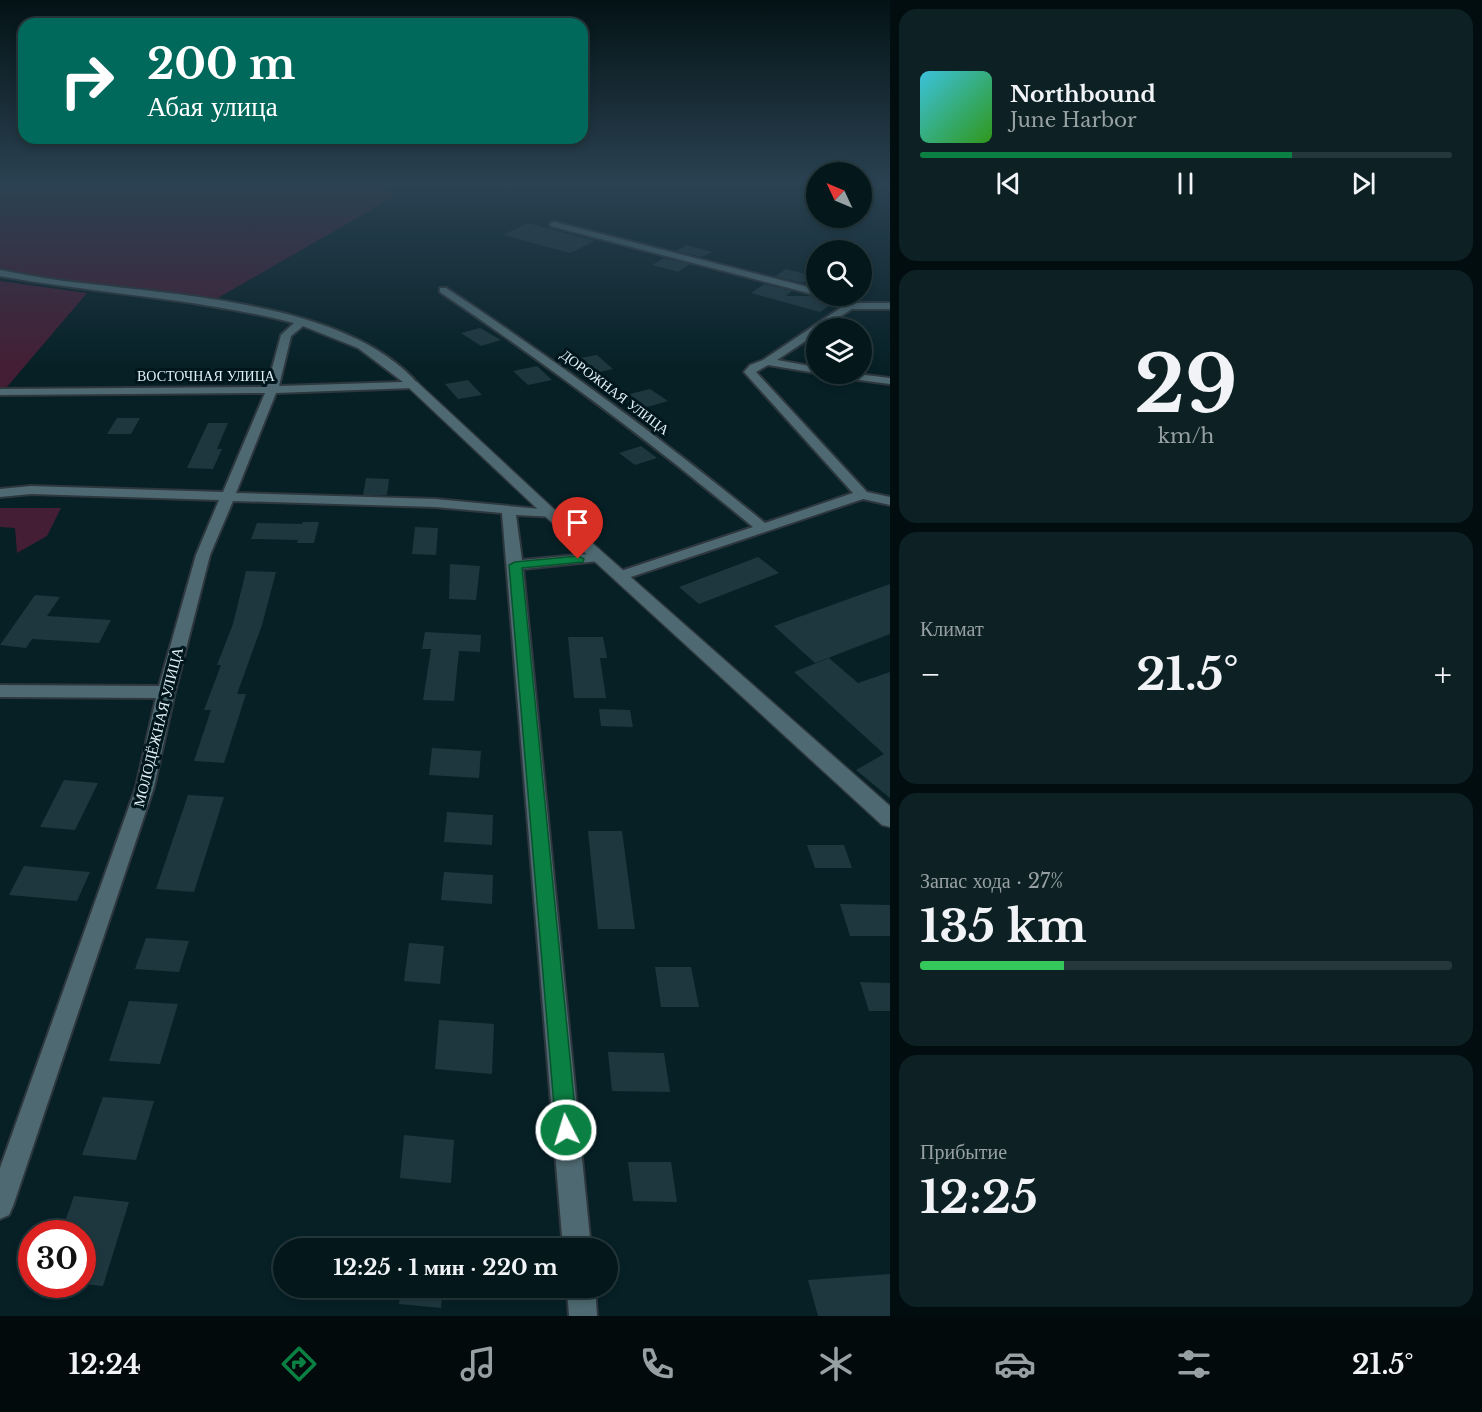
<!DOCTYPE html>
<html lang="ru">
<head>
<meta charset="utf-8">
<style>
  body { margin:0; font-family:"Libre Baskerville",serif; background:#0d2125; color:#f1f3f6; height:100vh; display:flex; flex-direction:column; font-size:22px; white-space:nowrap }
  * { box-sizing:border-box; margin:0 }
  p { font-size:20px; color:#97a0a3 }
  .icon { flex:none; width:33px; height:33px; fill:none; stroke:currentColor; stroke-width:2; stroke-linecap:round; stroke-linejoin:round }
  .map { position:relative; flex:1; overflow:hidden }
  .details { display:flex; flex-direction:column; gap:9px; padding:9px; background:#020d0f; width:592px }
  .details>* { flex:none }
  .hud { position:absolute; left:18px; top:18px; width:570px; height:126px; border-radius:18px; box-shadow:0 3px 9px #0003,0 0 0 2px #25373b; background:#00695c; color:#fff; overflow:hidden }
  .needle { width:39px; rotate:314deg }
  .buttons { position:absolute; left:806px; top:162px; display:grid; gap:12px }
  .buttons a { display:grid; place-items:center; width:66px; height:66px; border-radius:50%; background:#04181c; box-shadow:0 3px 9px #0003,0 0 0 2px #25373b; font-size:30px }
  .speed { position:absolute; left:18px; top:1220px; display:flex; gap:12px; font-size:30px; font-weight:700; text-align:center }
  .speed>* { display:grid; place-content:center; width:78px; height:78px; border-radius:50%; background:#04181c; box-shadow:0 3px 9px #0003,0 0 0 2px #25373b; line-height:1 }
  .speed .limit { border:9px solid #d22; background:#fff; color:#111 }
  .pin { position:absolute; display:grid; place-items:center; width:51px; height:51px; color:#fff; margin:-62px -26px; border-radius:50% 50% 50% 0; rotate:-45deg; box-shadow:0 0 6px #0007 }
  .pin .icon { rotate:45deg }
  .me { position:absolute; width:66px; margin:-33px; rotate:355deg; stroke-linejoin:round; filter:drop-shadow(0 0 4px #0008) }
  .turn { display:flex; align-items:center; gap:21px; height:126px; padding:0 30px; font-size:27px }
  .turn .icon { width:78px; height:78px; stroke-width:2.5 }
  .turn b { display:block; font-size:42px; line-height:51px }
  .big { font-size:45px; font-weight:800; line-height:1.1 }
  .details .tile { flex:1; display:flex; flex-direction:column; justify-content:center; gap:9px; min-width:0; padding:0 21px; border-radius:18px; background:#0d2125 }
  .details .dial { align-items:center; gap:0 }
  .dial b { font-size:78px; line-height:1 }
  .song { display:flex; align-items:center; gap:18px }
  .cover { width:72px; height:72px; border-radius:9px; background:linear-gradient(135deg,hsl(190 70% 55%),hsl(110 70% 35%)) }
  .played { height:6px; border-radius:3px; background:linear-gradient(90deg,#0b8043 70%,#25373b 70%) }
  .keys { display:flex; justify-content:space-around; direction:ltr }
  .heat { display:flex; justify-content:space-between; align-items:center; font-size:33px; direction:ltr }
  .charge { height:9px; border-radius:4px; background:linear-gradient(90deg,#34c759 27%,#25373b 0) }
  .trip { position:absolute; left:273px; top:1238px; width:345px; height:60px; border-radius:30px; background:#04181c; box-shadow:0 3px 9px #0003,0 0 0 2px #25373b; font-weight:800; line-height:60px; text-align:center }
  .tabs { display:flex; height:96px; justify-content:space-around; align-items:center; background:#020a0b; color:#97a0a3 }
  .tabs .icon { width:42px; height:42px }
  .tabs .selected { color:#0b8043 }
  .tabs b { font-size:27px; color:#f1f3f6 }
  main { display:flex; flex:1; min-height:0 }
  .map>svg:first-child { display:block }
</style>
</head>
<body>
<main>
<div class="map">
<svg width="890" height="1316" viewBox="0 0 890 1316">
  <rect width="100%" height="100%" fill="#062026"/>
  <path fill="#441e35" d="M0,184H378L397,195L216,299L40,277L0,268Z
    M0,281L87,293L6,388H0Z
    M0,508H61L47,536L17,553L15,528L0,527Z"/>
  <path fill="#1e373e" d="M528,223L595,241L570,253L503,235Z
    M686,245L712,252L702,257L676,251Z
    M664,258L690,264L678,272L652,265Z
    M786,269L813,276L803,283L775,276Z
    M764,284L792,291L786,296H824L826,300L833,303L820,312L751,293Z
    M480,328L501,340L481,346L461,333Z
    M597,355L613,369L591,374L575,359Z
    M537,366L552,380L528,385L513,371Z
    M468,380L482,395L458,399L445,384Z
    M650,389L668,401L640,409L622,396Z
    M117,418H140L131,434H107Z
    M208,423H228L217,449H222L213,469L187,468Z
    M641,446L657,458L635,465L619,453Z
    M366,478L389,479L387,495H363Z
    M303,522H319L314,543H297L298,540L251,539L257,523L302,524Z
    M415,527L438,528L436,555L412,554Z
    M758,557L779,573L699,604L679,587Z
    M450,564L480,566L476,600L449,599Z
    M246,571L276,572L262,625L237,694H246L224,763L194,761L211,710H204L221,665H217L233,624Z
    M890,584V634L815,663L774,626Z
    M35,595L60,597L47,616L111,620L99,643L32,639L26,648L0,645Z
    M425,632L481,635L480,652L459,651L454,701L423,700L431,649H422Z
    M568,637H603L607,658H600L606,698H574Z
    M829,658L858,683L890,672V798L856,770L884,754L794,672Z
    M599,709L630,710L633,727L601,726Z
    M432,748L481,751L479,778L429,775Z
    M64,780L98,783L75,830L40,827Z
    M188,795L224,797L194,892L156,889Z
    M447,812L493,815L492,845L444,842Z
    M588,831H622L635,929H598Z
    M807,845H844L852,868H815Z
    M24,866L90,872L77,901L9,895Z
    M444,872L493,875L492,904L441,900Z
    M840,904L890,905V936H850Z
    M146,938L189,941L179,972L135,969Z
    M409,943L444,946L440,984L404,981Z
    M655,967H691L699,1007H661Z
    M860,982L890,983V1011H869Z
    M129,1001L178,1004L160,1064L109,1061Z
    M439,1020L494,1024L492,1074L435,1069Z
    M608,1052L664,1053L670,1092L612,1091Z
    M103,1097L154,1101L136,1160L82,1155Z
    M404,1135L454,1140L451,1183L400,1178Z
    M628,1162H671L677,1202L633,1201Z
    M74,1196L129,1202L103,1286L82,1284V1233H61Z
    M890,1274V1316H818L808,1280Z
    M401,1287H443L441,1308L399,1304Z"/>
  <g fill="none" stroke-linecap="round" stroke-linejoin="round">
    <g stroke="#2d373d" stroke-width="4">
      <path id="street" d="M554,222L816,289V295L551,226L550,224Z
        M0,270C30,276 60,281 90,284C187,296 352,305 419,385L413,388L276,393L236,493L435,499L551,510L556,511L558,514L556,517L516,515L522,560L599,553L606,557L599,561L523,569L591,1248H563L502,513L435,507L233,501L210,555L175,692L154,787L13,1206L9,1215L0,1219V1168L136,787L156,698L0,697V685L159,686L196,555L219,500L31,494L0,497V489L31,486L223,492L265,393L0,395V389L267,387L281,335L294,323C197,298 98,294 0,276ZM303,326L358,348L403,382L279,386L291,336Z
        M440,288H446C557,361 663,439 765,523L853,493L744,372L750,365L763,360L845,305L827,298L826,296H839L853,300L855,303H890V309H852L822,328H816V334L777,360L816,367V373L768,365L756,372L867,492L890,497V505L863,499L625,579H615L613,576L615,573L753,527C652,443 548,365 440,292Z
        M829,374H857L890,378V384L835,377Z
        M567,1287H595L597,1316H569Z"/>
    </g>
    <g stroke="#2d373d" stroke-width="3">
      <path id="secondary" d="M413,381L417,382L556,511L890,806V827L882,825L546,517L409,388L407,385L409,382Z"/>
    </g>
    <use href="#street" fill="#4e6971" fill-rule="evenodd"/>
    <use href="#secondary" fill="#4e6971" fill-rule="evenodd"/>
  </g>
  <linearGradient id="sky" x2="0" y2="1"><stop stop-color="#031215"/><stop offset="0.5" stop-color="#2a4252"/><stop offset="1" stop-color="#2a4252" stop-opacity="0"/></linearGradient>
  <rect width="890" height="368" fill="url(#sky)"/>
  <path fill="#0b8043" stroke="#07532c" stroke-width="1.5" d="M578,556L584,559L583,562L522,568L577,1130L574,1138L566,1141L559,1138L556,1130L509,565L515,562Z"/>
  <g text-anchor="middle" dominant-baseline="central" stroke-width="6" stroke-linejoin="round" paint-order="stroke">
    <g font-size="14" fill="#e2f1f6" stroke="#00161d">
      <text x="206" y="376">ВОСТОЧНАЯ УЛИЦА</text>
      <text transform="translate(615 392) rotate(37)">ДОРОЖНАЯ УЛИЦА</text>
    </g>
    <g font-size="15" fill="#e2f1f6" stroke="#00161d">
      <text transform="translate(158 727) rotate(-76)">МОЛОДЁЖНАЯ УЛИЦА</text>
    </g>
  </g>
</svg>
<div class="buttons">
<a><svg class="needle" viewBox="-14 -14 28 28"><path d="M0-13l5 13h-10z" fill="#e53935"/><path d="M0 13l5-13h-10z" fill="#97a0a3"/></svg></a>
<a><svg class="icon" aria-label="search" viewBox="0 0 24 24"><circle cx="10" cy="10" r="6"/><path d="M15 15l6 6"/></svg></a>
<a><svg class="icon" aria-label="layers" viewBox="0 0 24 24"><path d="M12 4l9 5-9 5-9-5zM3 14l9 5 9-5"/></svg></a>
</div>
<div class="speed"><div class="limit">30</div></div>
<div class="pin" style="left:578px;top:559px;background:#d93025"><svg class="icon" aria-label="arrive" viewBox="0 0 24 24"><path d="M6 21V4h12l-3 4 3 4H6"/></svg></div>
<svg class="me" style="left:566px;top:1130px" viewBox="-20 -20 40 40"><circle r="17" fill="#0b8043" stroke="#fff" stroke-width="3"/><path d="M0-11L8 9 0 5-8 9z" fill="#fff"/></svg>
<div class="trip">12:25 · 1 мин · 220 m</div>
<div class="hud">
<div class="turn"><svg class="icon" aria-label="right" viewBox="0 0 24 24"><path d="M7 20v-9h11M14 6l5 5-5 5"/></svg><div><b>200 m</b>Абая улица</div></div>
</div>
</div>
<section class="details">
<div class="tile">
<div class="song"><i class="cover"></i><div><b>Northbound</b><p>June Harbor</p></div></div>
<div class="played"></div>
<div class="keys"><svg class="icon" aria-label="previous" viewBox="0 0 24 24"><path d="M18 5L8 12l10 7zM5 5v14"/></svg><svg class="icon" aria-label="pause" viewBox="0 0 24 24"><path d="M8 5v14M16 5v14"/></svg><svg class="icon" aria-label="next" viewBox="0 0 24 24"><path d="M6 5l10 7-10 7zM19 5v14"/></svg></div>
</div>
<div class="tile dial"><b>29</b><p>km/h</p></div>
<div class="tile"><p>Климат</p>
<div class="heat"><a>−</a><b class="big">21.5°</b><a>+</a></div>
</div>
<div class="tile"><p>Запас хода · 27%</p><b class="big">135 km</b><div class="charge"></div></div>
<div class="tile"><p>Прибытие</p><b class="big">12:25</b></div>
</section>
</main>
<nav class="tabs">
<b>12:24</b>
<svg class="icon selected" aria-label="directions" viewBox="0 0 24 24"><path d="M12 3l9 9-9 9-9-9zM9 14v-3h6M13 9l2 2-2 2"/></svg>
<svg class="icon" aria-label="music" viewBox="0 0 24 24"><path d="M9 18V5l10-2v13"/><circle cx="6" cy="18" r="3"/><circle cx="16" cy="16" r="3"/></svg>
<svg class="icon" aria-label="phone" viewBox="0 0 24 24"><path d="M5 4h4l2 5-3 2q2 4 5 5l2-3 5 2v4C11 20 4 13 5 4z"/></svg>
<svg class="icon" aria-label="climate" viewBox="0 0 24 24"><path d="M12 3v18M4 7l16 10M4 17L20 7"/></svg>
<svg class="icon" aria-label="car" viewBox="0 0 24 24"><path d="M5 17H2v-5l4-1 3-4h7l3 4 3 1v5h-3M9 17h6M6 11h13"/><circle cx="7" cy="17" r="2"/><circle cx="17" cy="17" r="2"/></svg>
<svg class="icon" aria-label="filters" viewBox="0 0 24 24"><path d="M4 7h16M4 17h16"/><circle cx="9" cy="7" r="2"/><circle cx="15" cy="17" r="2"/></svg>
<b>21.5°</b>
</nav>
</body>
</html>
